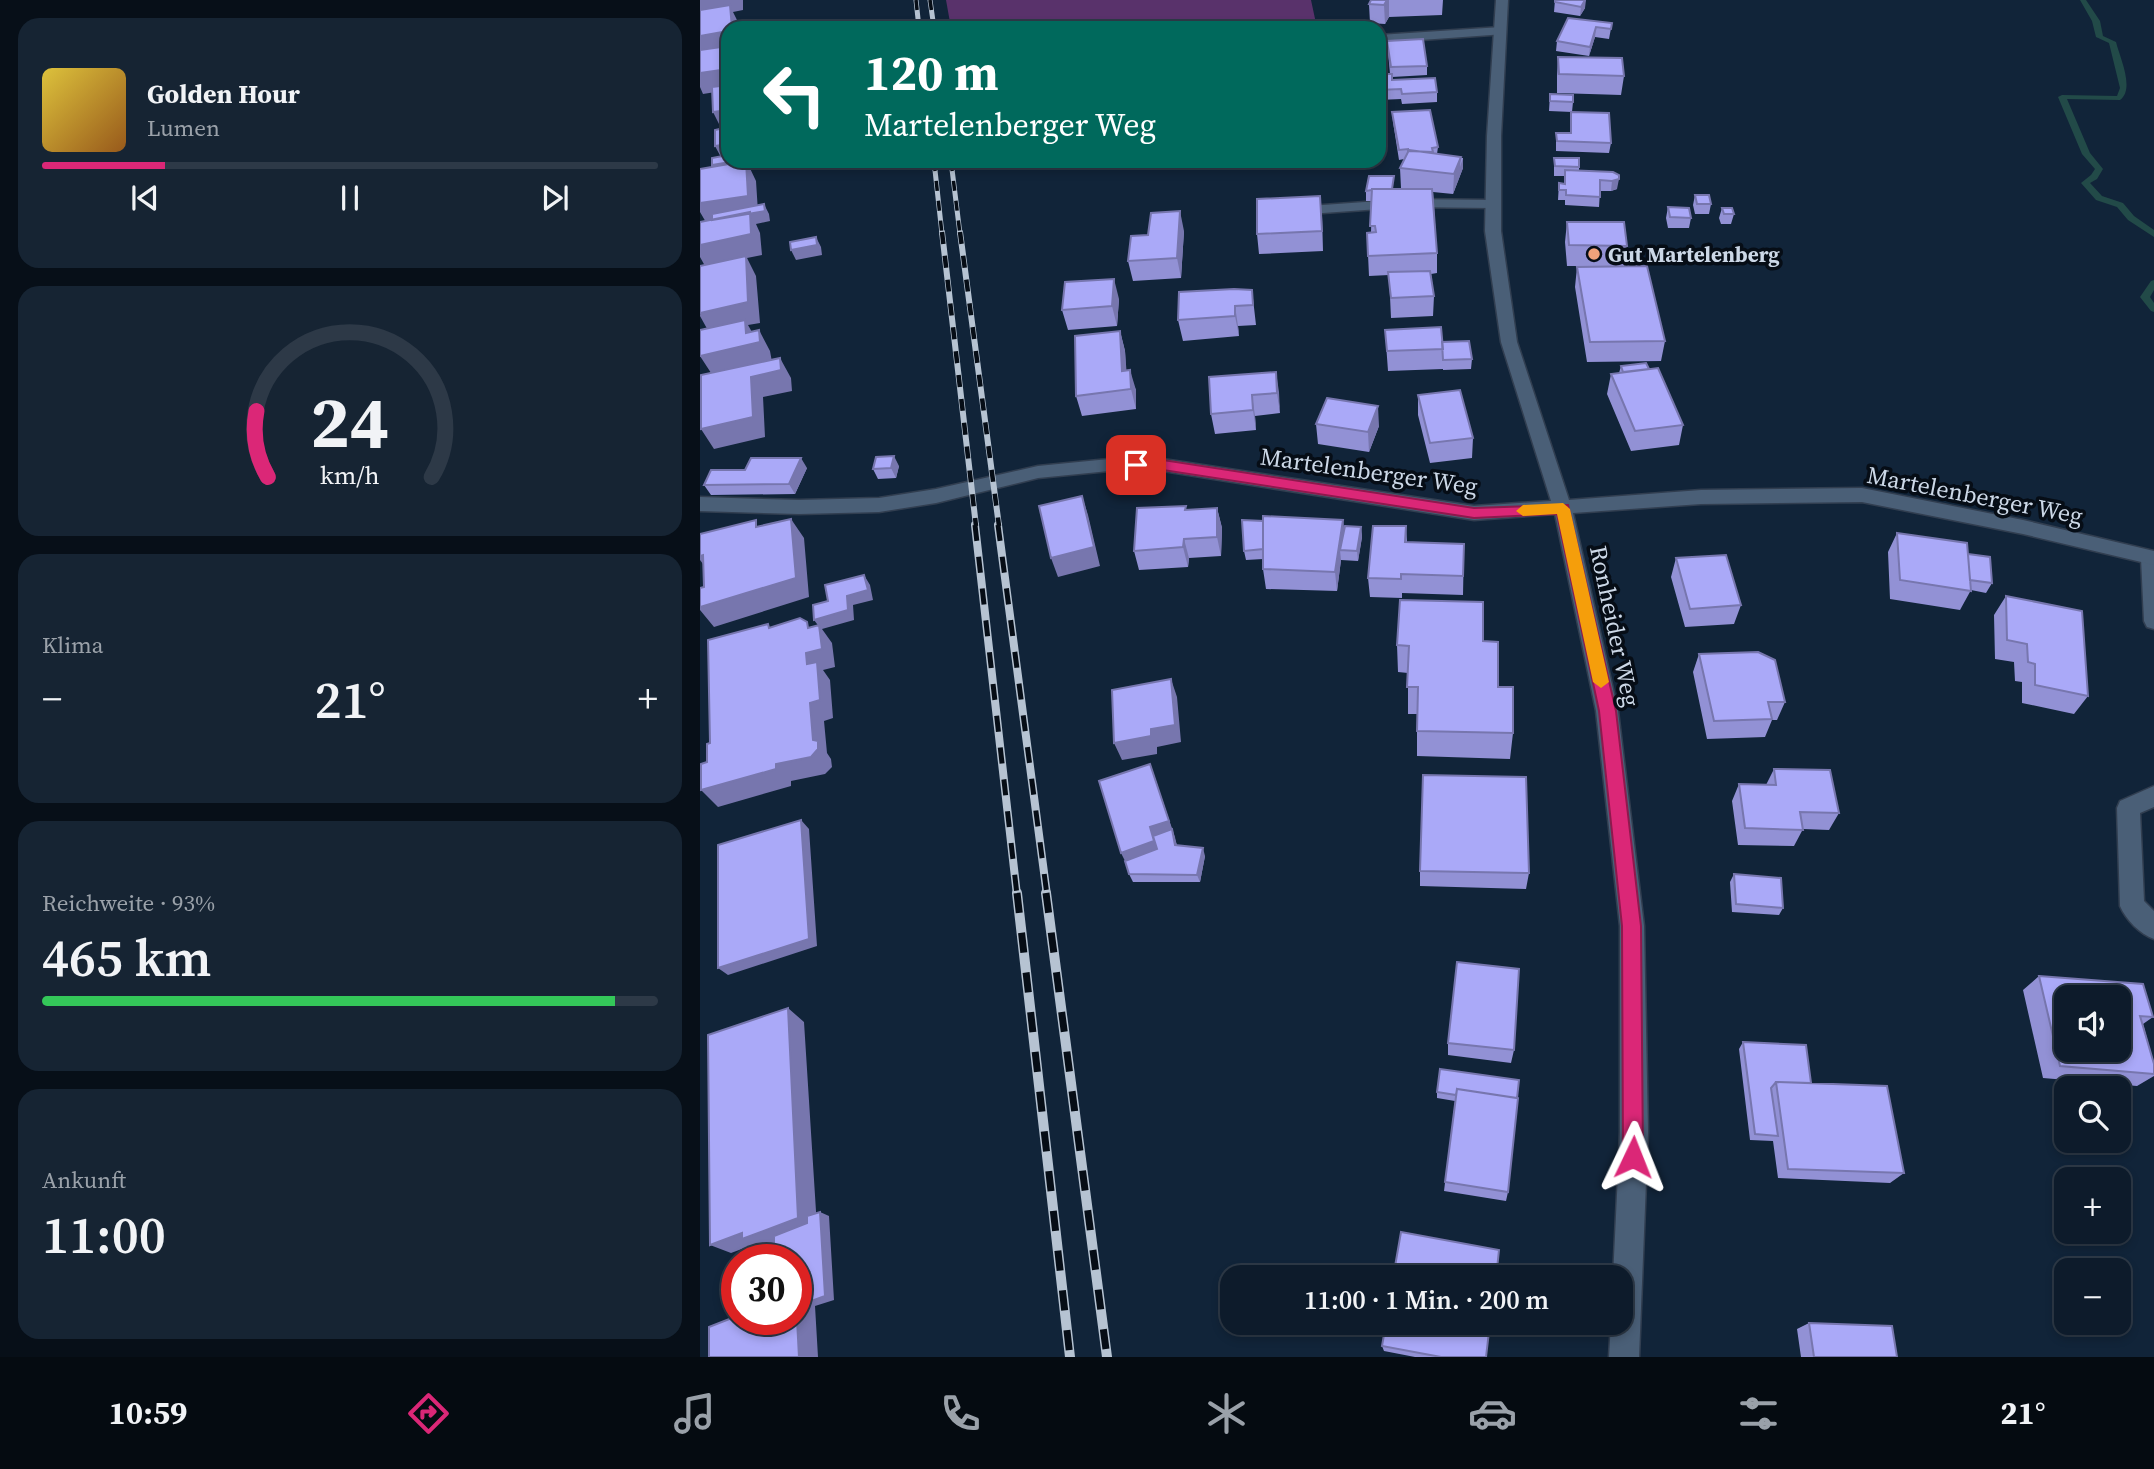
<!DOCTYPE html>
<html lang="de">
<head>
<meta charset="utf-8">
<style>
  body { margin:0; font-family:"Source Serif 4",serif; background:#162433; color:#f1f3f6; height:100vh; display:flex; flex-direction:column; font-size:26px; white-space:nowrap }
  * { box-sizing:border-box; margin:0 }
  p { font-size:23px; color:#9aa1a9 }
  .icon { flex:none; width:38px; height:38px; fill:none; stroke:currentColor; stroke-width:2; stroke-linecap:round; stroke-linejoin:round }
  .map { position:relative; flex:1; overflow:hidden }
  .details { display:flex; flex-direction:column; gap:18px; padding:18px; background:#070f18; width:700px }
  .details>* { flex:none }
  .guide { position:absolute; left:21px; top:21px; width:665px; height:147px; border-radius:21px; box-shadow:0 4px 10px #0003,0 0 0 2px #2d3947; background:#00695c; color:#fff; overflow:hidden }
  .fabs { position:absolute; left:1354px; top:985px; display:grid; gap:14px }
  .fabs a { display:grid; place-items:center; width:77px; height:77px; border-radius:14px; background:#0d1b2b; box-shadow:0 4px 10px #0003,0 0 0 2px #2d3947; font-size:35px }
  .speed { position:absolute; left:21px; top:1244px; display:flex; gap:14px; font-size:35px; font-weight:700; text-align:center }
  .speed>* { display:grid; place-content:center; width:91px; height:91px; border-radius:50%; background:#0d1b2b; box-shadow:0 4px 10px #0003,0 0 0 2px #2d3947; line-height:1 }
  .speed .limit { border:10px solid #d22; background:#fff; color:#111 }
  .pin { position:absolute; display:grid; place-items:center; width:60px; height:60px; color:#fff; margin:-30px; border-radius:14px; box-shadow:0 4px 10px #0006 }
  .me { position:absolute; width:77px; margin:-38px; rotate:2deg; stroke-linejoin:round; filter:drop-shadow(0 0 5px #0008) }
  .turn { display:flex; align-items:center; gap:24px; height:147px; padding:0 28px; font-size:32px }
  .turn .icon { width:91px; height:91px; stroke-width:2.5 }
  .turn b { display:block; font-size:49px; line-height:60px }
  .big { font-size:52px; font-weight:600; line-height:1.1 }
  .details .widget { flex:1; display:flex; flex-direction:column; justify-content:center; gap:10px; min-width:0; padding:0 24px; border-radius:21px; background:#162433 }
  .details .dial { align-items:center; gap:0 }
  .dial svg { height:182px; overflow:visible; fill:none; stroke:#2d3947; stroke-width:7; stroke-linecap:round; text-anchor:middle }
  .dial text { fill:#f1f3f6; stroke:none }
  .song { display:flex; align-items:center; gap:21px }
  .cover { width:84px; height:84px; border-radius:10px; background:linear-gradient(135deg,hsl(50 70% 55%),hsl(30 70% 35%)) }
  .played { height:7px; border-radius:4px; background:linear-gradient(90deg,#db2777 20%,#2d3947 20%) }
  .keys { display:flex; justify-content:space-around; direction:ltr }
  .heat { display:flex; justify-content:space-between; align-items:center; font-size:38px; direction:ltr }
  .charge { height:10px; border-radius:5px; background:linear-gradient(90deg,#34c759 93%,#2d3947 0) }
  .trip { position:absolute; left:520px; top:1265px; width:413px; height:70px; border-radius:21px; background:#0d1b2b; box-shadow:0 4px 10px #0003,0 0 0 2px #2d3947; font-weight:600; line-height:70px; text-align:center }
  .tab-bar { display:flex; height:112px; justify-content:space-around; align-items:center; background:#050b11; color:#9aa1a9 }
  .tab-bar .icon { width:49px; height:49px }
  .tab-bar .active { color:#db2777 }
  .tab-bar b { font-size:32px; color:#f1f3f6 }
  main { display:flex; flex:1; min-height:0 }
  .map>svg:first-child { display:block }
</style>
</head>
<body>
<main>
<section class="details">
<div class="widget">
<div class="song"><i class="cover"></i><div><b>Golden Hour</b><p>Lumen</p></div></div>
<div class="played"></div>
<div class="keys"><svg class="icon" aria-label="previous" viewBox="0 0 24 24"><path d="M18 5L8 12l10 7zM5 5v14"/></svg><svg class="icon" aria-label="pause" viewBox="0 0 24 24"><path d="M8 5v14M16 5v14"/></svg><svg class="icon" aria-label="next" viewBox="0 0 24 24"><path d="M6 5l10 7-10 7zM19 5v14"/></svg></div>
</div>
<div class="widget dial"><svg viewBox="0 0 100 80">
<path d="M14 69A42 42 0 1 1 86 69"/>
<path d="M14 69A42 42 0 0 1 9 40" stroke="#db2777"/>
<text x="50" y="56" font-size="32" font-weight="700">24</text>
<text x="50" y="72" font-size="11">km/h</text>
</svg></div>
<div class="widget"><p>Klima</p>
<div class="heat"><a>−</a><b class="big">21°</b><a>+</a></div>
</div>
<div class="widget"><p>Reichweite · 93%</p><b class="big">465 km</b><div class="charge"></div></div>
<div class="widget"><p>Ankunft</p><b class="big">11:00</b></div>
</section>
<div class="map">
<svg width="1454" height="1357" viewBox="0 0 1454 1357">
  <rect width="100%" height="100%" fill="#112439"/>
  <path fill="#59326b" d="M246,0H611L617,28H304L301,19L272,22V28H251Z"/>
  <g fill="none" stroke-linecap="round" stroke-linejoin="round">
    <path fill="#224a48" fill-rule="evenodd" d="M1380,0H1386L1400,21L1403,36L1416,42C1420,58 1435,89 1420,100L1367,99L1390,153L1403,169L1397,179L1390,183L1402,196L1423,203L1434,216L1454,230V237L1428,220L1417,207L1396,200L1381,183L1391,175L1395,169L1382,154L1358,97L1362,95L1417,96L1420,88L1409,43L1396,37L1392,21Z
      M1454,280V290L1450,297L1454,303V312L1451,311L1440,297L1451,281Z"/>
    <g stroke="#313e50" stroke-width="3">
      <path id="service" d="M801,27L805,28V34L679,43V35Z
        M707,199L792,200L799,204L792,208L707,207L595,215L588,211L595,207Z
        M1451,551L1454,552V629L1447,627L1444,621L1441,558L1444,553Z
        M1454,786V807L1440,813L1444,901L1454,911V939C1440,934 1426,920 1420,906L1417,808L1420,801Z"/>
    </g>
    <g stroke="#313e50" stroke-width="3">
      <path id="minor" d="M796,0H808L801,136V231L817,342L869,500L1001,490L1162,488L1323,520L1454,551V565L1323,534L1162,502L1001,504L873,513L918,711L944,926L948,1132L939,1357H909L911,1323H920V1278H913L920,1132V926L896,711L855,514L774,520L463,471H409L338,478L236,503L179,512L99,514L0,511V497L99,500L179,498L236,489L338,466L409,459H463L774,506L851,501L801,342L785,231L787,136Z"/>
    </g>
    <use href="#service" fill="#4a5f77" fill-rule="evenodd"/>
    <use href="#minor" fill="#4a5f77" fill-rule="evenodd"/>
    <g stroke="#b6c3d2" stroke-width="5">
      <path id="rail-far3" d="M216,0L219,28
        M230,0L234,28
        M234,161L242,234
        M251,161L260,234"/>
    </g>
    <g stroke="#b6c3d2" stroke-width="6">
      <path id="rail-far2" d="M242,232L276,526
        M260,232L299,526"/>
    </g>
    <g stroke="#b6c3d2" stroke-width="8">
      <path id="rail-far1" d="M275,525L317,895
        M298,525L347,895"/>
    </g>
    <g stroke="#b6c3d2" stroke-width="10">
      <path id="rail" d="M317,893L370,1357
        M346,893L407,1357"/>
    </g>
    <use href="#rail-far3" stroke="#060d16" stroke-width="3.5" stroke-dasharray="10" stroke-linecap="butt"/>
    <use href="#rail-far2" stroke="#060d16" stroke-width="4.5" stroke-dasharray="12" stroke-linecap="butt"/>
    <use href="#rail-far1" stroke="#060d16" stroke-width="5" stroke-dasharray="16" stroke-linecap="butt"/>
    <use href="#rail" stroke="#060d16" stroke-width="7" stroke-dasharray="20" stroke-linecap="butt"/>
  </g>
  <path fill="#9291d5" d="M671,0H743L742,15L689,17L685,24L670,23L669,4Z
    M855,0L885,8L880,16L854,12Z
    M868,18L912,23L909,39L895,37L889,56L856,51L857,41Z
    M687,41L727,66V75L692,77V80L737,92V102L702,104L701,99L679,100V74H690Z
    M858,57L924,76L921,95L857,93V76Z
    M850,94L873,102L872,112L849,111Z
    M692,112L738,147L737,154L763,158V168L753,194L733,192L737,253V273L731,274L734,296L733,316L691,318L689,275L669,276L667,233L671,232L672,201H666V191L713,189L701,188L700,168L704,159L699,160L693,122Z
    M871,112L911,143L909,153L856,151V133H870Z
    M854,158L879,167V170L913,172L917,189L911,191H900L899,207L865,205V200H858L859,183L864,184L865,176H854Z
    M995,195L1011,204L1009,214H995L993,205Z
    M968,207L991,218L989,228H968L966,218Z
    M1022,208L1034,214L1031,224H1021L1019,218Z
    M622,216L623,251L559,254L557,234Z
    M867,222L927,246L924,266H867L865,242Z
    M484,231L481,278L433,281L428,261Z
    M877,267L965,341L961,361L887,362L875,287Z
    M552,290L556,325L538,326L539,336L483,341L478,320Z
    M419,299L417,326L368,330L362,310Z
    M685,330L742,342L772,359L771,369L743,370V369L688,371Z
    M420,331L425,351L426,371L436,390V409L382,416L376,396Z
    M921,366L949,369L983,425L979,445L931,451L907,394L911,374L919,373Z
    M576,372L580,413L555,416L556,430L515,434L511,414Z
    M718,395L773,438L772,458L730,463L718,415Z
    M616,424L679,426L669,452L618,444Z
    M199,466L196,478L178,479L173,469Z
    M107,468L95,494L11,495L4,485Z
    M517,508L522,528L521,556L489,558L488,567L439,570L434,551L487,510Z
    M643,520L644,531L661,527L662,537L658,561L641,560L637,591L566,589L563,569V559L546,560L544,551L563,521Z
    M706,526L707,542L764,544L763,595L702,593V598L670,597L668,578Z
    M1197,533L1268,554L1292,583L1286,593L1271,590L1260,610L1190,599L1188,552Z
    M976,558L1041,605L1034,624L985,627L971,577Z
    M1306,596L1388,696L1374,714L1322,703V682L1315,681L1314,662L1295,659L1294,615Z
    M783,641L813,733L810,759L717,756V714H708V673L698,672L697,645Z
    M999,654L1085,702L1077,720H1072L1065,737L1007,739L993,672Z
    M1074,769L1139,813L1129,830L1103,829L1094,846L1038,845L1032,801L1039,784L1066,785Z
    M456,781L477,845L505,856L500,882H433L429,874Z
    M720,871L829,873L826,889L720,886Z
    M1034,874L1083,908L1079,915L1032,912L1030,882Z
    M1339,976L1453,1017L1443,1024L1454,1064V1076L1437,1086L1343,1078L1323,990Z
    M1043,1042L1111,1083L1204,1173L1190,1183L1078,1178L1073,1141L1050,1140L1039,1049Z
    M748,1043L814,1050L811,1063L748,1055Z
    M819,1080L808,1192L806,1201L744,1191L755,1101L737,1098V1092Z
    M1109,1323L1197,1357H1101L1097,1329Z
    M682,1346L786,1357H715L684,1351Z"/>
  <path fill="#7776ae" d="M0,0H43V10L33,12L39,24V28H32L0,12Z
    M687,0H689V17L685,24L684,5Z
    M885,0H886L885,8L880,16L881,7Z
    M896,27L895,37L889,56L890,47Z
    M28,31V52L0,57V36Z
    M28,69V90L3,94L0,87V73Z
    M28,110V131L23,132L13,112Z
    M28,144V161H55L47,162L56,181L58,212L64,204L69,214L70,221L56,224L60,233L62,255L47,258L56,276L60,323L48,325L57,341L59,330L70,351L72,362L13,376L0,356L10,334L0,316L5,266L0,257V245L7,224L0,212V203L18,175L12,165L24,163L15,146Z
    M761,157L760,167L763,158V168L753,194L754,174Z
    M919,179L917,189L911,191L912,181Z
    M480,211L484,231L481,278L477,258Z
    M116,237L121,247L122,255L96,260L91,250Z
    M414,279L419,299L417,326L412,306Z
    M535,306L538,326L539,336L535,316Z
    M420,331L425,351L428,391L422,371Z
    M80,358L91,378L92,391L63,397L65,437L14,449L1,429L51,377Z
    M430,370L436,390V409L431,389Z
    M576,372L579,392L580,413L577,393Z
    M552,395L555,416L556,430L553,410Z
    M678,406L679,426L669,452L668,432Z
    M194,456L199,466L196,478L191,468Z
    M101,458L107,468L95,494L89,484Z
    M382,496L388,515L400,566L358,577L351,558Z
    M517,508L522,528L521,556L517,537Z
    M91,519L104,538L109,597L14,627L0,610V607Z
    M643,520L645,539L640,550L641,560L637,591L635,572Z
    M661,527L662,537L658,561L657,551Z
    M484,539L489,558L488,567L483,547Z
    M3,555L12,576L0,560V556Z
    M164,575L170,585L173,600L153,605L154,620L122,629L132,643L135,667L123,670L130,680L133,718L124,721L127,753L131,759L132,767L125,774L91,781V786L18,807L1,790L76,764L113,740L106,653L120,628L114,620L147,596Z
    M471,679L477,697L481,742L457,747V754L422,760L414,743L451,729Z
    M450,764L475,837L478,853L461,857L429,869L421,853L450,827Z
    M101,820L109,829L117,946L28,975L18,968Z
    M503,848L505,856L500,882L497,875Z
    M88,1008L104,1022L117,1227L62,1247L55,1244L31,1253L10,1245Z
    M120,1212L129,1216L134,1300L115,1306L118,1357H99L96,1293Z"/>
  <path fill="#aaa9f8" stroke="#7776ae" stroke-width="2" fill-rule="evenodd" d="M671,0H687L684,5L669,4Z
    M855,0H885L881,7L855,2Z
    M30,5L32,28H28V31L0,36V10Z
    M868,18L912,23L911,29L896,27L890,47L857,41Z
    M723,39L727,66L691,67L687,41Z
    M28,46V69L0,73V50Z
    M858,57L922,58L924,76L859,74Z
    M679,74H692V80L735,78L737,92L702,94L701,89L679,90Z
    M28,85V110L13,112L12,87Z
    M850,94L873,95V102L850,101Z
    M730,110L738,147L732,148L733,152L708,151V149L699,150L692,112Z
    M871,112L909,113L911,143L857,141L856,133H871Z
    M28,127V144L15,146V130Z
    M709,150L761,157L754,174L700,168Z
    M28,155V161H37L12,165V158Z
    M854,158H879V167L855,166Z
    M46,161L48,196L0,203V169Z
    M865,170L913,172L919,175V179L912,181L900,180V197L866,195V190H859V183L865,184Z
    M669,176H694L692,189H672V190L666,191Z
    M672,189H732L737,253L668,256L667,233L676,232L675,226H670Z
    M995,195H1009L1011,204H997Z
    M620,196L622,231L557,234V199Z
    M64,204L65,211L12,220V214Z
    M968,207L989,208L991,218L970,217Z
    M1022,208H1032L1034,214H1024Z
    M480,211L477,258L428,261L431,236L448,235L451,213Z
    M50,212L51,234L0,245V222Z
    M867,222H924L927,246L869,245Z
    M116,237L117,245L91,250L90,242Z
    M46,256L48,302L0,313V266Z
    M947,266L965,341L890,342L877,267Z
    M730,271L734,296L691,298L688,272Z
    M414,279L412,306L362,310L365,282Z
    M534,289L552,290L553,305L535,306V316L478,320L479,292Z
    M45,320L46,333L59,330L60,342L0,356V330Z
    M741,327L743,349L687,351L685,330Z
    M420,331L422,371L430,370L431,389L376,396L375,336Z
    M769,341L772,359L743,360L742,342Z
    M80,358L81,370L51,377L53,417L1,429V375Z
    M946,363L949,369L923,372L921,366Z
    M958,368L983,425L935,431L911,374Z
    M576,372L577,393L552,395L553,410L511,414L509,377Z
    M760,390L773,438L730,443L718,395Z
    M627,398L678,406L668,432L616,424Z
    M194,456L191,468L173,469L176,457Z
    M51,458H101L89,484L4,485L11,470H45Z
    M382,496L394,547L351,558L339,506Z
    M486,506L485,510L517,508V537L484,539L483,547L434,551L437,508Z
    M563,516L643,520L635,572L563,569Z
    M91,519L96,578L0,607V588L4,587L3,555L0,556V534L56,520V527Z
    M542,520L563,521V549L544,551Z
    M645,526L661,527L657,551L640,550Z
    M673,526H706L705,542L764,544L763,576L701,574V579L668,578Z
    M1197,533L1267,543L1271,591L1200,580Z
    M1268,554L1290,557L1292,583L1270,580Z
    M1026,555L1041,605L990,609L976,558Z
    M164,575L168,590L147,596L148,610L114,620L113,605L128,601L125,585Z
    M1306,596L1382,611L1388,696L1335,685V664L1328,662L1327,644L1307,640Z
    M700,600L783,602V641L798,642V687H813V733L717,731L718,687H707L709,646L697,645Z
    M100,618L107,622L108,628L119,625L122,649L106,653L107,664L117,662L120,700L110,703L113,740L118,741V749L111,757L76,764V769L1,790V764L7,762V744L10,743L8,640L68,624L69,628Z
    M1058,652L1075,660L1085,702H1068L1072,719L1014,721L999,654Z
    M471,679L475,725L451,729V736L414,743L412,690Z
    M450,764L469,821L450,827L454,841L421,853L399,781Z
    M1074,769L1130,770L1139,813L1100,812L1103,830L1045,828L1039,784L1076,785Z
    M723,775L826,777L829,873L720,871Z
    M101,820L109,939L18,968V845Z
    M472,829L475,845L503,848L497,875L429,874L425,861L457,849L453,836Z
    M1034,874L1081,878L1083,908L1036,904Z
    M757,962L819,969L814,1050L748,1043Z
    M1339,976L1443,984L1453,1017L1440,1016L1454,1064V1074L1360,1066ZM1367,998H1419V1050H1367Z
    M88,1008L98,1218L42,1239V1233L10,1245L8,1035Z
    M1043,1042L1106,1045L1111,1083L1076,1082L1071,1088L1078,1136L1055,1134Z
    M740,1069L819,1080L817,1098L757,1089L756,1095L737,1092Z
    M1076,1082L1187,1086L1204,1173L1088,1169Z
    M757,1089L818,1098L808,1192L745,1182Z
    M120,1212L125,1296L106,1303L105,1296L96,1293V1260H74V1236L107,1223V1216Z
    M701,1232L799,1250L796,1278H693Z
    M96,1300L99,1357H9V1327L37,1316V1320H96Z
    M686,1323H790L786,1357H741L682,1346Z
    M1109,1323L1192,1326L1197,1357H1114Z"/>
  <path fill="#db2777" stroke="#8e194d" stroke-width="2" d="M436,460H463L774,508L868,505L916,711L941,926L943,1157L940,1165L933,1168L926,1165L923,1157L922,926L899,711L857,514L774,518L463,470L431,468V461Z"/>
  <path fill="#f59e0b" d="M863,503L870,509L909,682L901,688L893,682L857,514L823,516L816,511L823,505Z"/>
  <circle fill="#f1a27b" stroke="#060d16" stroke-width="2.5" cx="894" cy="254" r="7"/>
  <g text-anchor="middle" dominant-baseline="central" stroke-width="7" stroke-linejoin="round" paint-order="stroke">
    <g font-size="21" font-weight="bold" fill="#ccd8e7" stroke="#060d16" text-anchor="start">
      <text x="908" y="254">Gut Martelenberg</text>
    </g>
    <g font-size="24" fill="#ccd8e7" stroke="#060d16">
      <text transform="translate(669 471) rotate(8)">Martelenberger Weg</text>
      <text transform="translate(1275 495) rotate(11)">Martelenberger Weg</text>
      <text transform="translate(915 626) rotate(78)">Ronheider Weg</text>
    </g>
  </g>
</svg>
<div class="fabs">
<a><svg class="icon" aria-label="sound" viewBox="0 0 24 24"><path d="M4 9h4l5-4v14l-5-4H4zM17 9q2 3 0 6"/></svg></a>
<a><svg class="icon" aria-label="search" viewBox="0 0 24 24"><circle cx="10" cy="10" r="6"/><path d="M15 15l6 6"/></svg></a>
<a>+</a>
<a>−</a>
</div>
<div class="speed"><div class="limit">30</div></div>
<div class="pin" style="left:436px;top:465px;background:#d93025"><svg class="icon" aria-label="arrive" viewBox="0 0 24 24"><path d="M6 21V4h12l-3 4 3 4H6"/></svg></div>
<svg class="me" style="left:933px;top:1157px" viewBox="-20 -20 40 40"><path d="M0-17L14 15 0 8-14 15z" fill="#db2777" stroke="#fff" stroke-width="4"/></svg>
<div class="trip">11:00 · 1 Min. · 200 m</div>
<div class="guide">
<div class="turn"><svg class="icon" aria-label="left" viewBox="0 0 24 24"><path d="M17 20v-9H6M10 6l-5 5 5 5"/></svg><div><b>120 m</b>Martelenberger Weg</div></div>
</div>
</div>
</main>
<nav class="tab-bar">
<b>10:59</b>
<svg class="icon active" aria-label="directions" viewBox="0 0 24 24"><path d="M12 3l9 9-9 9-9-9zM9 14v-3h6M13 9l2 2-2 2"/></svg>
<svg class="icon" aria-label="music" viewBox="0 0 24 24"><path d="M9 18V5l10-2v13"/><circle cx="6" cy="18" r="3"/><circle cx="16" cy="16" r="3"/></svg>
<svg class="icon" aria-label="phone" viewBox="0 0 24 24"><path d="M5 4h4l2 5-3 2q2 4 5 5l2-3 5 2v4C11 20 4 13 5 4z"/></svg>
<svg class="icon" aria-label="climate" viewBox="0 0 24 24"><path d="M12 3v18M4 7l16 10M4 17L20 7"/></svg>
<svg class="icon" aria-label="car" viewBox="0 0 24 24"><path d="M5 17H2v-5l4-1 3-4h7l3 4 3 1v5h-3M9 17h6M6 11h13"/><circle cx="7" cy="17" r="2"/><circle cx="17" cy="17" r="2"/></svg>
<svg class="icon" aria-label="filters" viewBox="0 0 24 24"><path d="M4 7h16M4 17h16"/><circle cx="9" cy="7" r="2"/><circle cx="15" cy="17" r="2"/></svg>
<b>21°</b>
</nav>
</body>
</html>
